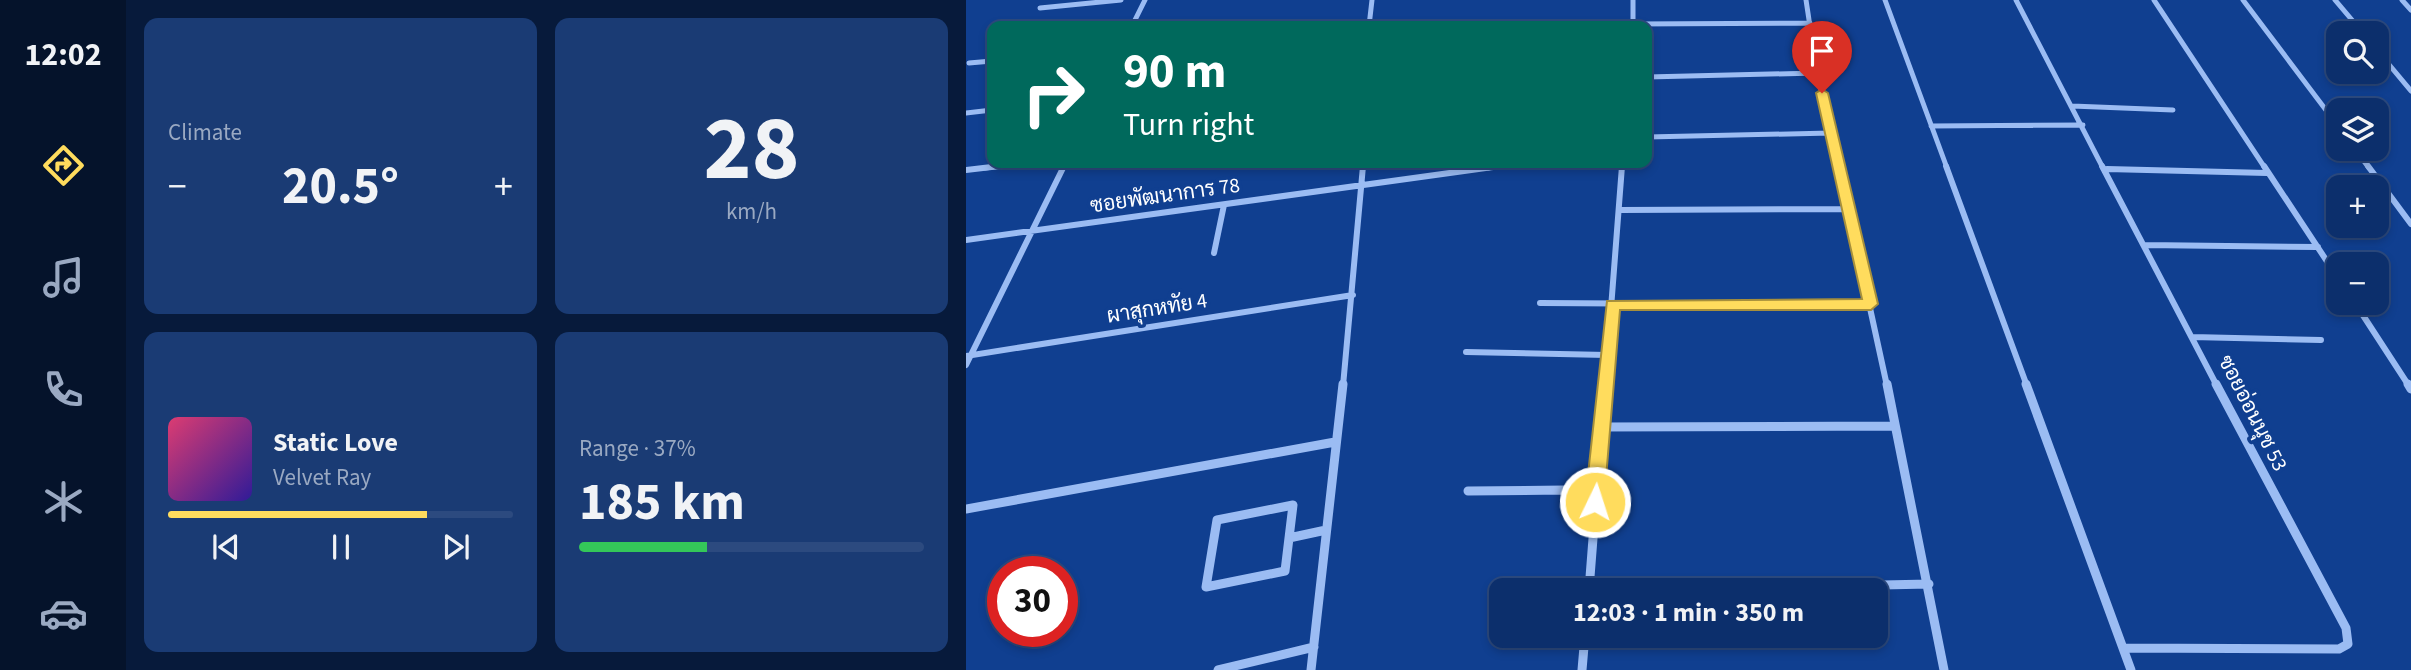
<!DOCTYPE html>
<html lang="en">
<head>
<meta charset="utf-8">
<style>
  body { margin:0; font-family:"Source Sans 3",Sarabun,sans-serif; background:#1a3b74; color:#f1f3f6; height:100vh; display:flex; flex-direction:column; font-size:26px; white-space:nowrap }
  * { box-sizing:border-box; margin:0 }
  p { font-size:23px; color:#9aa9c2 }
  .icon { flex:none; width:38px; height:38px; fill:none; stroke:currentColor; stroke-width:2; stroke-linecap:round; stroke-linejoin:round }
  .map { position:relative; flex:1; overflow:hidden }
  .drawer { display:flex; flex-direction:column; gap:18px; padding:18px; background:#071a3b; width:840px }
  .drawer>* { flex:none }
  .top-card { position:absolute; left:21px; top:21px; width:665px; height:147px; border-radius:14px; box-shadow:0 4px 10px #0003,0 0 0 2px #2c4a7f; background:#00695c; color:#fff; overflow:hidden }
  .fabs { position:absolute; left:1360px; top:21px; display:grid; gap:14px }
  .fabs a { display:grid; place-items:center; width:63px; height:63px; border-radius:14px; background:#0c2f6c; box-shadow:0 4px 10px #0003,0 0 0 2px #2c4a7f; font-size:35px }
  .speed { position:absolute; left:21px; top:556px; display:flex; gap:14px; font-size:35px; font-weight:700; text-align:center }
  .speed>* { display:grid; place-content:center; width:91px; height:91px; border-radius:50%; background:#0c2f6c; box-shadow:0 4px 10px #0003,0 0 0 2px #2c4a7f; line-height:1 }
  .speed .limit { border:10px solid #d22; background:#fff; color:#111 }
  .pin { position:absolute; display:grid; place-items:center; width:60px; height:60px; color:#fff; margin:-72px -30px; border-radius:50% 50% 50% 0; rotate:-45deg; box-shadow:0 0 7px #0007 }
  .pin .icon { rotate:45deg }
  .me { position:absolute; width:77px; margin:-38px; rotate:4deg; stroke-linejoin:round; filter:drop-shadow(0 0 5px #0008) }
  .turn { display:flex; align-items:center; gap:24px; height:147px; padding:0 21px; font-size:32px }
  .turn .icon { width:91px; height:91px; stroke-width:2.5 }
  .turn b { display:block; font-size:49px; line-height:60px }
  .big { font-size:52px; font-weight:700; line-height:1.1 }
  .drawer .tile { flex:1; display:flex; flex-direction:column; justify-content:center; gap:10px; min-width:0; padding:0 24px; border-radius:14px; background:#1a3b74 }
  .drawer .dial { align-items:center; gap:0 }
  .dial b { font-size:91px; line-height:1 }
  .song { display:flex; align-items:center; gap:21px }
  .cover { width:84px; height:84px; border-radius:10px; background:linear-gradient(135deg,hsl(340 70% 55%),hsl(250 70% 35%)) }
  .played { height:7px; border-radius:4px; background:linear-gradient(90deg,#ffdc5d 75%,#2c4a7f 75%) }
  .keys { display:flex; justify-content:space-around; direction:ltr }
  .heat { display:flex; justify-content:space-between; align-items:center; font-size:38px; direction:ltr }
  .charge { height:10px; border-radius:5px; background:linear-gradient(90deg,#34c759 37%,#2c4a7f 0) }
  .drawer .tiles { flex:1; display:grid; gap:18px; grid-template-columns:repeat(2,1fr) }
  .trip { position:absolute; left:523px; top:578px; width:399px; height:70px; border-radius:14px; background:#0c2f6c; box-shadow:0 4px 10px #0003,0 0 0 2px #2c4a7f; font-weight:700; line-height:70px; text-align:center }
  main { display:flex; flex:1; min-height:0 }
  .menu { display:flex; flex-direction:column; width:126px; justify-content:space-around; align-items:center; background:#05132b; color:#9aa9c2 }
  .menu .icon { width:49px; height:49px }
  .menu .active { color:#ffdc5d }
  .menu b { font-size:32px; color:#f1f3f6 }
  .map>svg:first-child { display:block }
</style>
</head>
<body>
<main>
<nav class="menu">
<b>12:02</b>
<svg class="icon active" aria-label="directions" viewBox="0 0 24 24"><path d="M12 3l9 9-9 9-9-9zM9 14v-3h6M13 9l2 2-2 2"/></svg>
<svg class="icon" aria-label="music" viewBox="0 0 24 24"><path d="M9 18V5l10-2v13"/><circle cx="6" cy="18" r="3"/><circle cx="16" cy="16" r="3"/></svg>
<svg class="icon" aria-label="phone" viewBox="0 0 24 24"><path d="M5 4h4l2 5-3 2q2 4 5 5l2-3 5 2v4C11 20 4 13 5 4z"/></svg>
<svg class="icon" aria-label="climate" viewBox="0 0 24 24"><path d="M12 3v18M4 7l16 10M4 17L20 7"/></svg>
<svg class="icon" aria-label="car" viewBox="0 0 24 24"><path d="M5 17H2v-5l4-1 3-4h7l3 4 3 1v5h-3M9 17h6M6 11h13"/><circle cx="7" cy="17" r="2"/><circle cx="17" cy="17" r="2"/></svg>
</nav>
<section class="drawer">
<div class="tiles">
<div class="tile"><p>Climate</p>
<div class="heat"><a>−</a><b class="big">20.5°</b><a>+</a></div>
</div>
<div class="tile dial"><b>28</b><p>km/h</p></div>
<div class="tile">
<div class="song"><i class="cover"></i><div><b>Static Love</b><p>Velvet Ray</p></div></div>
<div class="played"></div>
<div class="keys"><svg class="icon" aria-label="previous" viewBox="0 0 24 24"><path d="M18 5L8 12l10 7zM5 5v14"/></svg><svg class="icon" aria-label="pause" viewBox="0 0 24 24"><path d="M8 5v14M16 5v14"/></svg><svg class="icon" aria-label="next" viewBox="0 0 24 24"><path d="M6 5l10 7-10 7zM19 5v14"/></svg></div>
</div>
<div class="tile"><p>Range · 37%</p><b class="big">185 km</b><div class="charge"></div></div>
</div>
</section>
<div class="map">
<svg width="1445" height="670" viewBox="0 0 1445 670">
  <rect width="100%" height="100%" fill="#103f90"/>
  <g fill="none" stroke-linecap="round" stroke-linejoin="round">
    <path stroke="#9bbcf3" stroke-width="5" d="M667,0V26
      M840,0L851,73L873,168
      M919,0L981,168
      M1050,0L1137,168
      M1188,0L1299,168
      M1277,0L1372,126
      M1369,0L1397,33
      M1436,0L1445,10
      M74,8L155,0
      M667,24L844,23
      M166,26L179,0
      M403,26L406,0
      M1410,49L1445,91
      M3,63L26,61
      M681,77L851,73
      M1106,106L1207,110
      M0,113L26,110
      M965,126L1117,125
      M681,137L865,133
      M1389,149L1403,168
      M19,168L59,163
      M97,168L99,163
      M397,168V163
      M522,168L527,167
      M656,168V163"/>
    <path stroke="#9bbcf3" stroke-width="6" d="M873,166L921,386
      M980,166L1061,386
      M1136,166L1251,386
      M1298,166L1372,278
      M1402,166L1445,224
      M1141,169L1301,173
      M0,170L34,166
      M654,210L883,209
      M0,240L527,167
      M1179,245L1352,247
      M248,253L258,205
      M574,303L905,305
      M1389,303L1443,386
      M1226,337L1355,340
      M500,352L641,355
      M0,356L387,295
      M0,365L98,166
      M377,386L397,166
      M639,386L656,166"/>
    <path stroke="#9bbcf3" stroke-width="9" d="M921,384L978,670
      M1060,384L1165,670
      M1442,384L1445,389
      M634,427L929,426
      M502,491L598,490L629,502
      M327,505L319,571L240,587L251,520Z
      M0,509L369,442
      M323,538L360,530
      M623,590L639,384
      M678,590L963,584
      M1157,648L1373,649L1382,644L1380,628L1250,384
      M252,670L348,647
      M345,670L377,384
      M616,670L619,635"/>
  </g>
  <path fill="#ffdc5d" stroke="#a68f3c" stroke-width="2" d="M856,89L862,93L912,304L905,310H654L638,502L636,507L629,510L622,507L619,502L641,301L896,299L850,93Z"/>
  <g text-anchor="middle" dominant-baseline="central" stroke-width="7" stroke-linejoin="round" paint-order="stroke">
    <g font-size="21" fill="#fff" stroke="#103f90">
      <text transform="translate(199 195) rotate(-8)">ซอยพัฒนาการ 78</text>
      <text transform="translate(191 308) rotate(-9)">ผาสุกหทัย 4</text>
      <text transform="translate(1287 413) rotate(63)">ซอยอ่อนนุช 53</text>
    </g>
  </g>
</svg>
<div class="fabs">
<a><svg class="icon" aria-label="search" viewBox="0 0 24 24"><circle cx="10" cy="10" r="6"/><path d="M15 15l6 6"/></svg></a>
<a><svg class="icon" aria-label="layers" viewBox="0 0 24 24"><path d="M12 4l9 5-9 5-9-5zM3 14l9 5 9-5"/></svg></a>
<a>+</a>
<a>−</a>
</div>
<div class="speed"><div class="limit">30</div></div>
<div class="pin" style="left:856px;top:93px;background:#d93025"><svg class="icon" aria-label="arrive" viewBox="0 0 24 24"><path d="M6 21V4h12l-3 4 3 4H6"/></svg></div>
<svg class="me" style="left:629px;top:502px" viewBox="-20 -20 40 40"><circle r="17" fill="#ffdc5d" stroke="#fff" stroke-width="3"/><path d="M0-11L8 9 0 5-8 9z" fill="#fff"/></svg>
<div class="trip">12:03 · 1 min · 350 m</div>
<div class="top-card">
<div class="turn"><svg class="icon" aria-label="right" viewBox="0 0 24 24"><path d="M7 20v-9h11M14 6l5 5-5 5"/></svg><div><b>90 m</b>Turn right</div></div>
</div>
</div>
</main>
</body>
</html>
